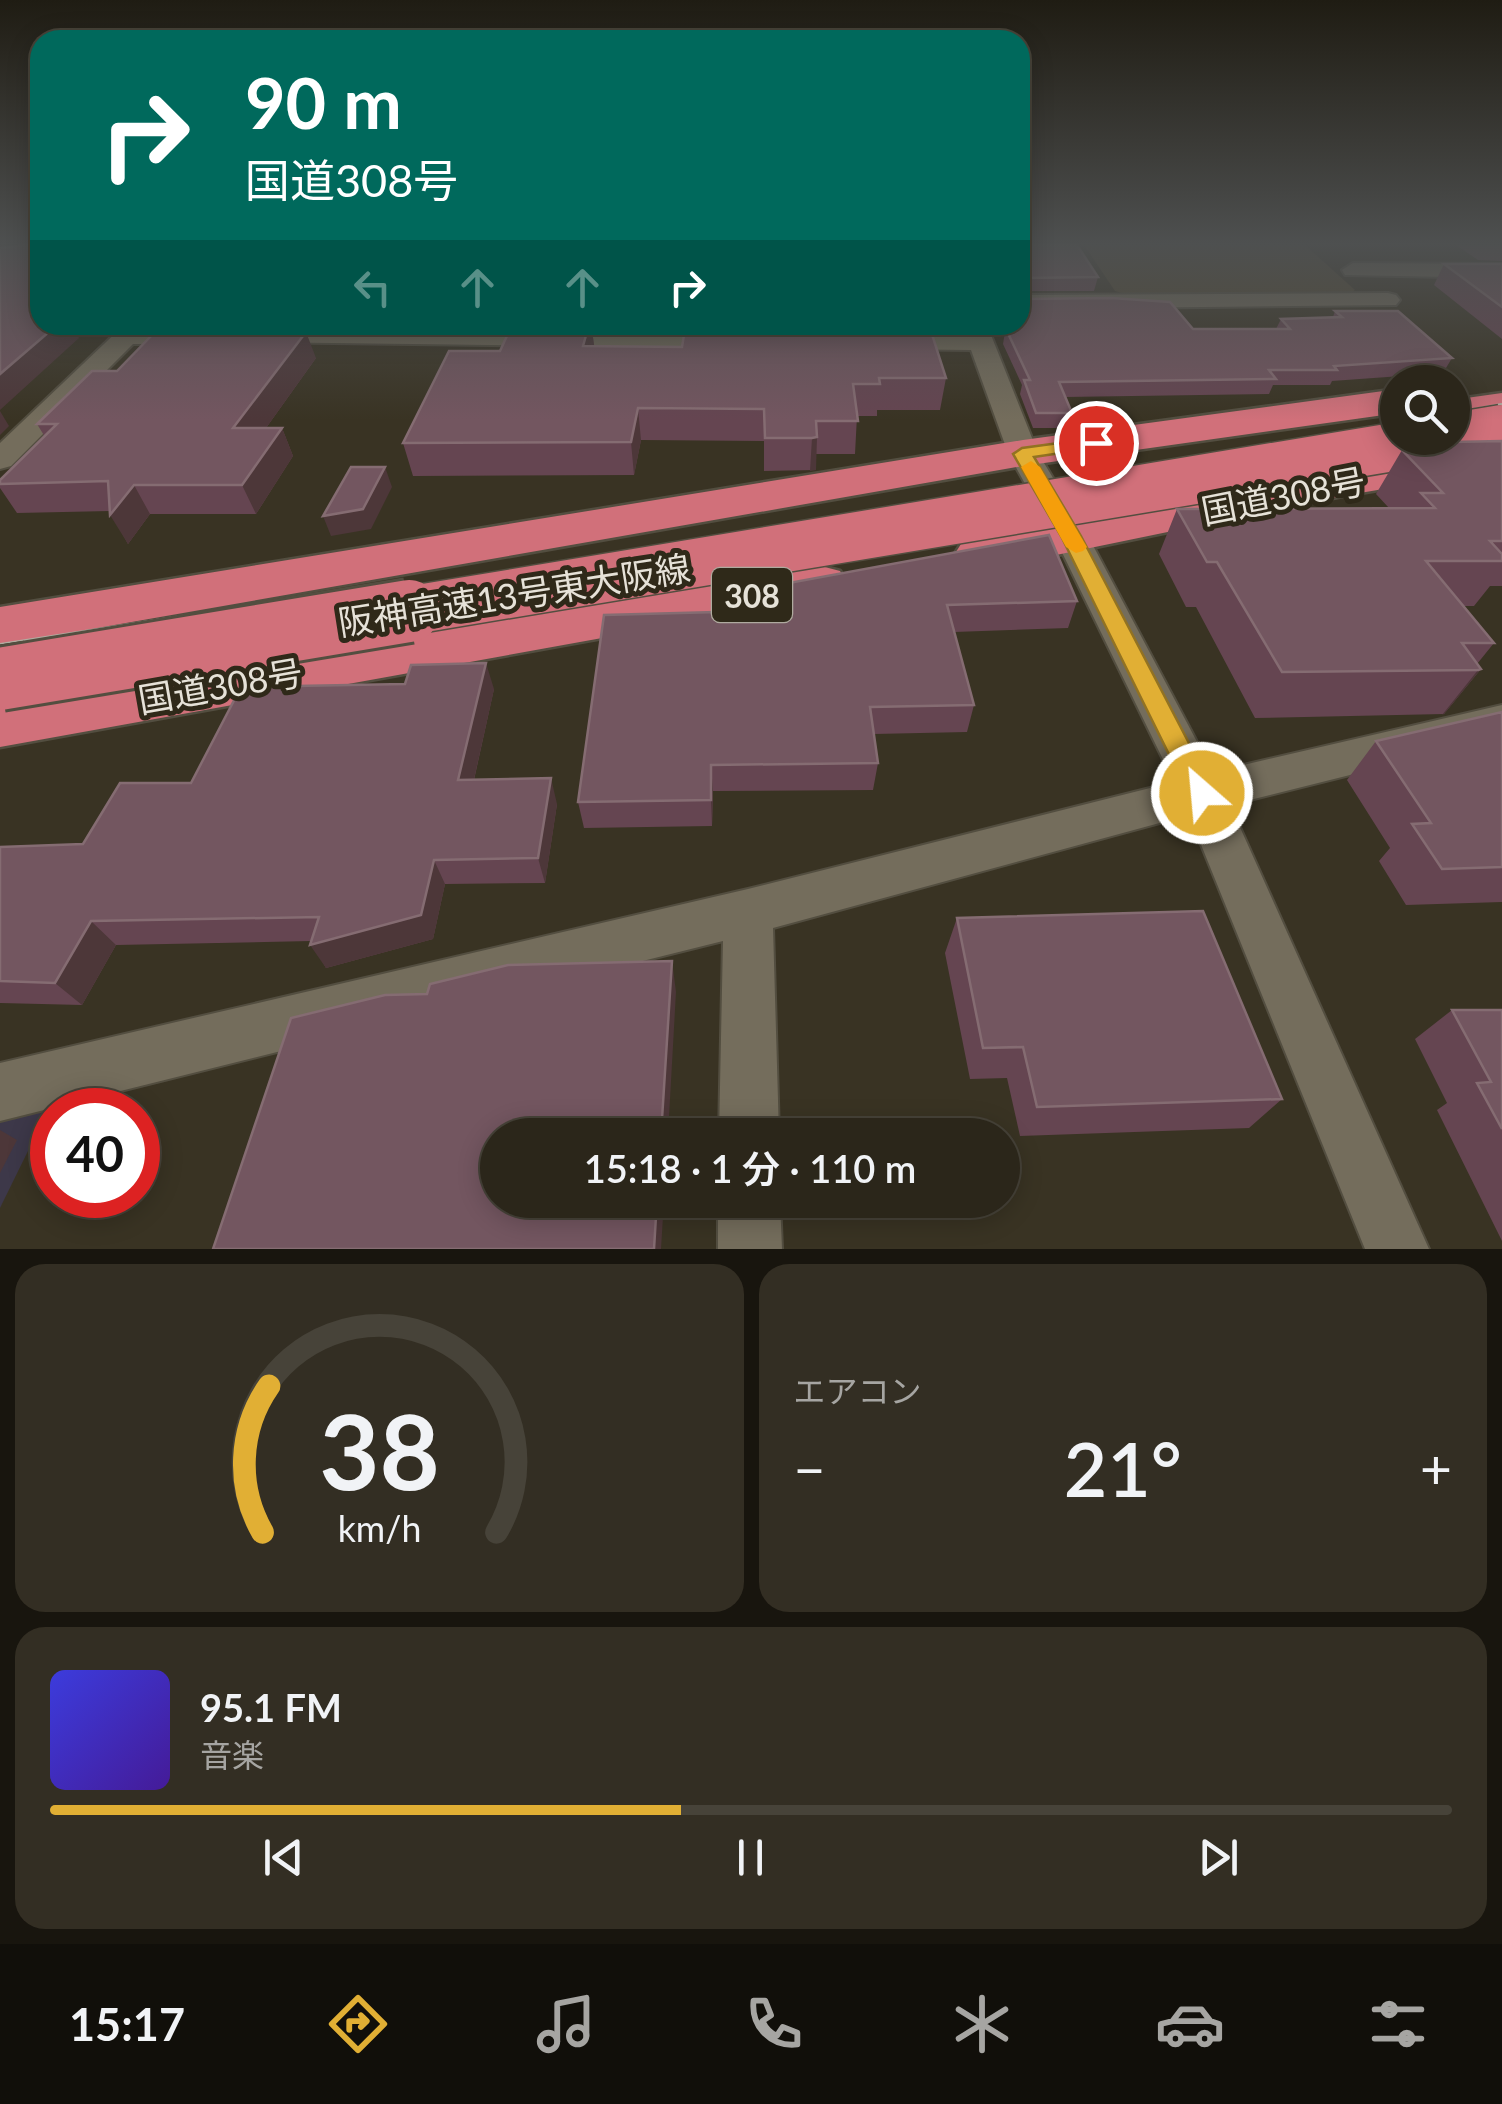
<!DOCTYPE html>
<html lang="ja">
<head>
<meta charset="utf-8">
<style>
  body { margin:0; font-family:Lato,"Noto Sans JP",sans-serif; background:#332e23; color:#f1f3f6; height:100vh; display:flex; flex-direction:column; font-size:38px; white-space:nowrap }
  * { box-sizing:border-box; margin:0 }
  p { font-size:32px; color:#a6a5a2 }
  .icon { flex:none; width:55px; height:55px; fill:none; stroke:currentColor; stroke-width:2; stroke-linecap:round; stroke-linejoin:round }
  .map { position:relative; height:1249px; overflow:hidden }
  .details { display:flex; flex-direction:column; gap:15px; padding:15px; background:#18150e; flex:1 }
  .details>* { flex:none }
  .top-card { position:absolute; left:30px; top:30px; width:1000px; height:305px; border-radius:30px; box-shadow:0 5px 25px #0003,0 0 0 2px #474339; background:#00695c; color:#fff; overflow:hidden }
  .fabs { position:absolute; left:1380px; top:365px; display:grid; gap:20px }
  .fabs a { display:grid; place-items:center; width:90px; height:90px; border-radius:50%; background:#2b261a; box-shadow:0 5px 25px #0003,0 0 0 2px #474339; font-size:50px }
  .speed { position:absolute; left:30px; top:1088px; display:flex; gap:20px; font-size:50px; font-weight:700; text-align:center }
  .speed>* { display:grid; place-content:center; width:130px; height:130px; border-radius:50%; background:#2b261a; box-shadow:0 5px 25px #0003,0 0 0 2px #474339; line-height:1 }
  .speed .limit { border:15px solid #d22; background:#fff; color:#111 }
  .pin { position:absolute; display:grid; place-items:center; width:85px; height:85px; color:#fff; margin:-42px; border:5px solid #fff; border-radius:50%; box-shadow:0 2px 10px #0007 }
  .me { position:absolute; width:110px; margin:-55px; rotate:333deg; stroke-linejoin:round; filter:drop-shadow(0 0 8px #0008) }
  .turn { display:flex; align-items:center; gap:35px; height:210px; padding:0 50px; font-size:45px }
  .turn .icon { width:130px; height:130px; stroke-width:2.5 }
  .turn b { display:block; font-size:70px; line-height:85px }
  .lanes { display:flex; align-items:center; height:95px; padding:0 50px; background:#0003; justify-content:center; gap:50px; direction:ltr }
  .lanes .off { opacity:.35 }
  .big { font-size:75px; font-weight:600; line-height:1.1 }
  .details .widget { flex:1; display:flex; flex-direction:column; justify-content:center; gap:15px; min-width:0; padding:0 35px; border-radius:30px; background:#332e23 }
  .details .dial { align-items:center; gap:0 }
  .dial svg { height:260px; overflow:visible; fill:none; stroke:#474339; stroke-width:7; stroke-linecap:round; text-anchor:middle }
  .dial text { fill:#f1f3f6; stroke:none }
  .song { display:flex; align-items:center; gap:30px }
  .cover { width:120px; height:120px; border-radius:15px; background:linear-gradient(135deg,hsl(240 70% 55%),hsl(260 70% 35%)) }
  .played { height:10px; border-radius:5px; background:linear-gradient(90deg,#e1af34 45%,#474339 45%) }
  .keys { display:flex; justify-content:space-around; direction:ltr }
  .heat { display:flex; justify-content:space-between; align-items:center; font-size:55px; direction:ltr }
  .details .tiles { flex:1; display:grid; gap:15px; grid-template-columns:1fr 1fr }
  .widget:last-child { grid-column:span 2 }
  .trip { position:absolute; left:480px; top:1118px; width:540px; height:100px; border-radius:50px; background:#2b261a; box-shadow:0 5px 25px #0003,0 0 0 2px #474339; font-weight:600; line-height:100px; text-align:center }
  .tabs { display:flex; height:160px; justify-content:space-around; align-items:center; background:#110f0a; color:#a6a5a2 }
  .tabs .icon { width:70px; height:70px }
  .tabs .active { color:#e1af34 }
  .tabs b { font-size:45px; color:#f1f3f6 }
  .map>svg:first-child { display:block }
</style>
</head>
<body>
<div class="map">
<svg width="1502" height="1249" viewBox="0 0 1502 1249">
  <rect width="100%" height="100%" fill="#393323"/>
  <path fill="#3d3849" d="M54,1098L0,1208V1110Z"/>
  <path fill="#51472f" d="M1084,245H1305L1355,290L1349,294L1128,295L1115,291Z"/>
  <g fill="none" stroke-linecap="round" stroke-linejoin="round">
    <g stroke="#534e40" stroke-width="4">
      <path id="minor" d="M1353,263L1502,264V278L1345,275L1342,270Z
        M1388,293L1396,295L1400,300L1396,305L1020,309V295Z
        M124,325L203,328L216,336L203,344H133L11,466L0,469V443Z
        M963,325H987L1038,453L1088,536L1213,772L1502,705V737L1230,805L1429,1249H1365L1189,815L773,928L779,1135H719L723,941L0,1121V1063L748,889L1174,782L1054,536L1008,453L971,350L883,349L870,341L883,333L966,334Z
        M258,329L733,332L746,340L733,348L249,342L245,337L249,332Z
        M718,1200H780L782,1249H718Z"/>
    </g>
    <g stroke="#534e40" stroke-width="5">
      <path id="highway" d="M1398,389V413L1023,466L0,645V607L1023,440Z
        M1502,393V417L1452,425V400Z
        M1502,443V469L1342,496L979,571L961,566L954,555L961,544L979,539L1342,468Z
        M821,566L840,571L847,583L840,595L0,747V699Z"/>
    </g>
    <use href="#minor" fill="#746d5c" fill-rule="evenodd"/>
    <use href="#highway" fill="#d1707a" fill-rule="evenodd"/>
    <g stroke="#b1aca0" stroke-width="10">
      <path id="rail-far1" d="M1452,417L1502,408
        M321,613L1398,437"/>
    </g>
    <g stroke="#b1aca0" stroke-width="12">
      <path id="rail" d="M0,649L208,617
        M0,666L336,611"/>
    </g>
    <use href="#rail-far1" stroke="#2f2919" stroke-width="6" stroke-dasharray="19" stroke-linecap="butt"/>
    <use href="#rail" stroke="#2f2919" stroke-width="9" stroke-dasharray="25" stroke-linecap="butt"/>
    <g stroke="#534e40" stroke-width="51" stroke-linecap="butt">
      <path id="highway-bridge-far1" d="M394,613L1502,429"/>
    </g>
    <g stroke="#534e40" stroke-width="68" stroke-linecap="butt">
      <path id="highway-bridge" d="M0,679L409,611"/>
    </g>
    <use href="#highway-bridge-far1" stroke="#d1707a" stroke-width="48"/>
    <use href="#highway-bridge" stroke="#d1707a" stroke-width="62"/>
  </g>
  <path fill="#654551" d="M1020,245L1098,277L1094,291H1020Z
    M1456,245H1502V261L1478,260Z
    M1444,264H1502V339L1434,285Z
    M1023,299L1193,329H1276L1281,319L1333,317L1335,311L1452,358L1443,373L1332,381L1330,385H1273L1269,394L1065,397L1072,413L1068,428H1033L1020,394L1022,385L1003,344L1005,332L1002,325H1020Z
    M512,325H602V328H592L594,346L682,347L691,329V325H938L937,330H931L946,378L940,410H877V416H857L855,454H816V470L764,471V441L641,440L634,475L413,476L403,443L500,351Z
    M316,358L266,428H282L293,456L256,514H150L128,544L110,511L17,513L0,488V480L45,437L37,424L117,371Z
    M1502,441V586H1490L1474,606H1464L1494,643L1477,664L1481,669L1444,714L1255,718L1196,607H1186L1159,554L1177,509L1389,508L1376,494L1402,450Z
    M746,591L1077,601L1068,628L954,632L974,705L967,732L874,734L878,763L873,790L713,791L712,826L584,828L578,802L746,612Z
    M494,689L474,780L557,804L545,883L445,884L433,939L326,968L311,941L116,945L82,1005L0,1003V847L83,844L191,783Z
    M1502,712V902L1406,905L1379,861L1390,848L1347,780L1376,741Z
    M957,918L1282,1099L1249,1128L1020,1136L1007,1078L970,1079L945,953Z
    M1452,1010H1502V1241L1437,1110L1447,1103L1415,1039Z"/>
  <path fill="#4d3739" d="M57,325H86L76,333L79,338L0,410V374Z
    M589,325H591L595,351L583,346Z
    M306,332L316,358L246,456L233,428Z
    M638,408L641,440L634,475L631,442Z
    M0,411L9,426L0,435Z
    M282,428L293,456L256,514L242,485Z
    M817,437L816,470L810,471L812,438Z
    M385,467L392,487L371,529L331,536L323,516Z
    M134,485L150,514L128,544L110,515Z
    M486,663L494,689L468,806L458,780Z
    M1481,669L1444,714L1442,715L1478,670Z
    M711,765L713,791L712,826L711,800Z
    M551,778L557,804L545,883L538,858Z
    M434,860L445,884L433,939L326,968L310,945Z
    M91,921L116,945L82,1005L55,983Z
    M672,961L676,992L668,1135H661Z
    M0,1130L17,1140L0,1173Z
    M657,1200H664L661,1249H654Z"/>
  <path fill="#735660" stroke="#856c72" stroke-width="2.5" d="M26,245H40V325H57L0,374V248Z
    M1020,245H1077L1098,277L1023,278L1020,291Z
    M1444,264H1502V307Z
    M1020,296L1023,299L1111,298L1170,302L1193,329H1290L1281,319L1342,317L1335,311H1398L1452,358L1334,366L1337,370H1269L1276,379L1059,382L1072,413H1036L1024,380H1030L1006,329H1013L1011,325H1020Z
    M512,325H589L583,346L682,347L685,329H691V325H929L946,378H879L880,384H853L858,421H816L817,437L812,438H765L764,409L638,408L631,442L403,443L449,351H500Z
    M155,332H306L233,428H282L242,485H134L110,515L108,481L0,484V480L57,424H37L92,371H117Z
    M1502,441V541H1490L1502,554V561H1426L1494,643H1462L1481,669L1478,670L1282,672L1217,562H1207L1177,509L1435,508L1421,493H1443L1402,450L1453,442Z
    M351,467H385L363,509L323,516Z
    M1049,535L1077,601L947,605L974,705L870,707L878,763L711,765V800L578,802L604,615L755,611L746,591Z
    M486,663L458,780L551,778L538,858L434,860L421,915L310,945L319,917L91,921L55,983L0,981V847L83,844L120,783H191L241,687L405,684L411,665Z
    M1502,712V867L1442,869L1412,824L1431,823L1376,741Z
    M1203,911L1282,1099L1037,1107L1023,1047L983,1048L957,918Z
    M672,961L661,1135H498V1200H657L654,1249H213L291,1018L385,995L427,994L430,984L508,965Z
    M1452,1010H1502V1129L1477,1083L1491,1082Z"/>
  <linearGradient id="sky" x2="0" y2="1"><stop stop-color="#1f1c13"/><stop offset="0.58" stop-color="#4e5050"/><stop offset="1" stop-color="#4e5050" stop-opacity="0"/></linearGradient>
  <rect width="1502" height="420" fill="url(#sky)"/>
  <path fill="#e1af34" stroke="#927222" stroke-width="2.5" d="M1096,438L1102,439V447L1034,457L1081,536L1215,793L1211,801L1202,804L1192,801L1061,536L1013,454L1022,448Z"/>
  <path fill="#f59e0b" d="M1031,461L1040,467L1087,547L1083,551L1076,553L1066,547L1021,467Z"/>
  <g text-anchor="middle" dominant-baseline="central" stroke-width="10" stroke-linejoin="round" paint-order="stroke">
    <rect fill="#2f2919" stroke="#afaa9f" stroke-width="2.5" x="712" y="568" width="80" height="54" rx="8"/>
    <g font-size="32" font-weight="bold" fill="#e6e2d8">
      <text x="752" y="595">308</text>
    </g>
    <g font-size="35" fill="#e6e2d8" stroke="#2f2919">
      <text transform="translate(1283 495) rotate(-11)">国道308号</text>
      <text transform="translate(514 594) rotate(-9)">阪神高速13号東大阪線</text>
      <text transform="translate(220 685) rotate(-10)">国道308号</text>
    </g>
  </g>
</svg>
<div class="fabs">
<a><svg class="icon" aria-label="search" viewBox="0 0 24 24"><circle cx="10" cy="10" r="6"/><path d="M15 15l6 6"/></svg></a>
</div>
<div class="speed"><div class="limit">40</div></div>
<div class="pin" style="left:1096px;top:443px;background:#d93025"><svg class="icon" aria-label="arrive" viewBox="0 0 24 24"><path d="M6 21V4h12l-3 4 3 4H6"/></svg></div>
<svg class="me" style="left:1202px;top:793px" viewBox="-20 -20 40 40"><circle r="17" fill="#e1af34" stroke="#fff" stroke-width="3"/><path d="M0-11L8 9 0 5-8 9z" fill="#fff"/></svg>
<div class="trip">15:18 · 1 分 · 110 m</div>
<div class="top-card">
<div class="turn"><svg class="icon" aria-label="right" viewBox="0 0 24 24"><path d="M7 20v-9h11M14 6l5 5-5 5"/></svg><div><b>90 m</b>国道308号</div></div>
<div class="lanes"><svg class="icon off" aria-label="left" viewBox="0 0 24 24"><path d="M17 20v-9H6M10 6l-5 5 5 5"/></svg><svg class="icon off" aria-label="ahead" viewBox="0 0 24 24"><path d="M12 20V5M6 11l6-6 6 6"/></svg><svg class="icon off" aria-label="ahead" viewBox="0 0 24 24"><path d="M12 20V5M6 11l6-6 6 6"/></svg><svg class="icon" aria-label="right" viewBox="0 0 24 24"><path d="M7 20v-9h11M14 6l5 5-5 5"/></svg></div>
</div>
</div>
<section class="details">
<div class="tiles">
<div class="widget dial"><svg viewBox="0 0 100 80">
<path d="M14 69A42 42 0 1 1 86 69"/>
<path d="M14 69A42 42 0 0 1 16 24" stroke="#e1af34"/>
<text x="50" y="56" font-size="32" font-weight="700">38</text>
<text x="50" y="72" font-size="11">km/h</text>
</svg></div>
<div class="widget"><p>エアコン</p>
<div class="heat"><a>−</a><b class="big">21°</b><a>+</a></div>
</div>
<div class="widget">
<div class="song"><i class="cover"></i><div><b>95.1 FM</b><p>音楽</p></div></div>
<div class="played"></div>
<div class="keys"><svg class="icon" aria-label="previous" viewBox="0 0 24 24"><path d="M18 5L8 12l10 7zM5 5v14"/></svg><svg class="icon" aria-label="pause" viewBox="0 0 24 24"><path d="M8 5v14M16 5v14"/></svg><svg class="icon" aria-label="next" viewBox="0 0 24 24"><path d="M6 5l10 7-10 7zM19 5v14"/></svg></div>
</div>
</div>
</section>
<nav class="tabs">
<b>15:17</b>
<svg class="icon active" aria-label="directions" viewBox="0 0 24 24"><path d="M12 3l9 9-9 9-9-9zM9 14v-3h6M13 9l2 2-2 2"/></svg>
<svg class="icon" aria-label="music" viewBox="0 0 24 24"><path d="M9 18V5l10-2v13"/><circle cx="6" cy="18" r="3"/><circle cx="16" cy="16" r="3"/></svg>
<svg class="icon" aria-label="phone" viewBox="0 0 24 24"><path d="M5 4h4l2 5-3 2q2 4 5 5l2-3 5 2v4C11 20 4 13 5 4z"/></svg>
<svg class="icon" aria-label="climate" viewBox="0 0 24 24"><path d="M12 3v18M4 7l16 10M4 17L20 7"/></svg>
<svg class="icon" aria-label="car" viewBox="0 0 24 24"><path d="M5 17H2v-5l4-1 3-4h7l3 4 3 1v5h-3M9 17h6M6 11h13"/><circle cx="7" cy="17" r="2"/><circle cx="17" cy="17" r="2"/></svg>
<svg class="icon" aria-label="filters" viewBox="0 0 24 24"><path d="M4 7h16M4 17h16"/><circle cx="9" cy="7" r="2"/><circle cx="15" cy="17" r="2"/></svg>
</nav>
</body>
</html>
